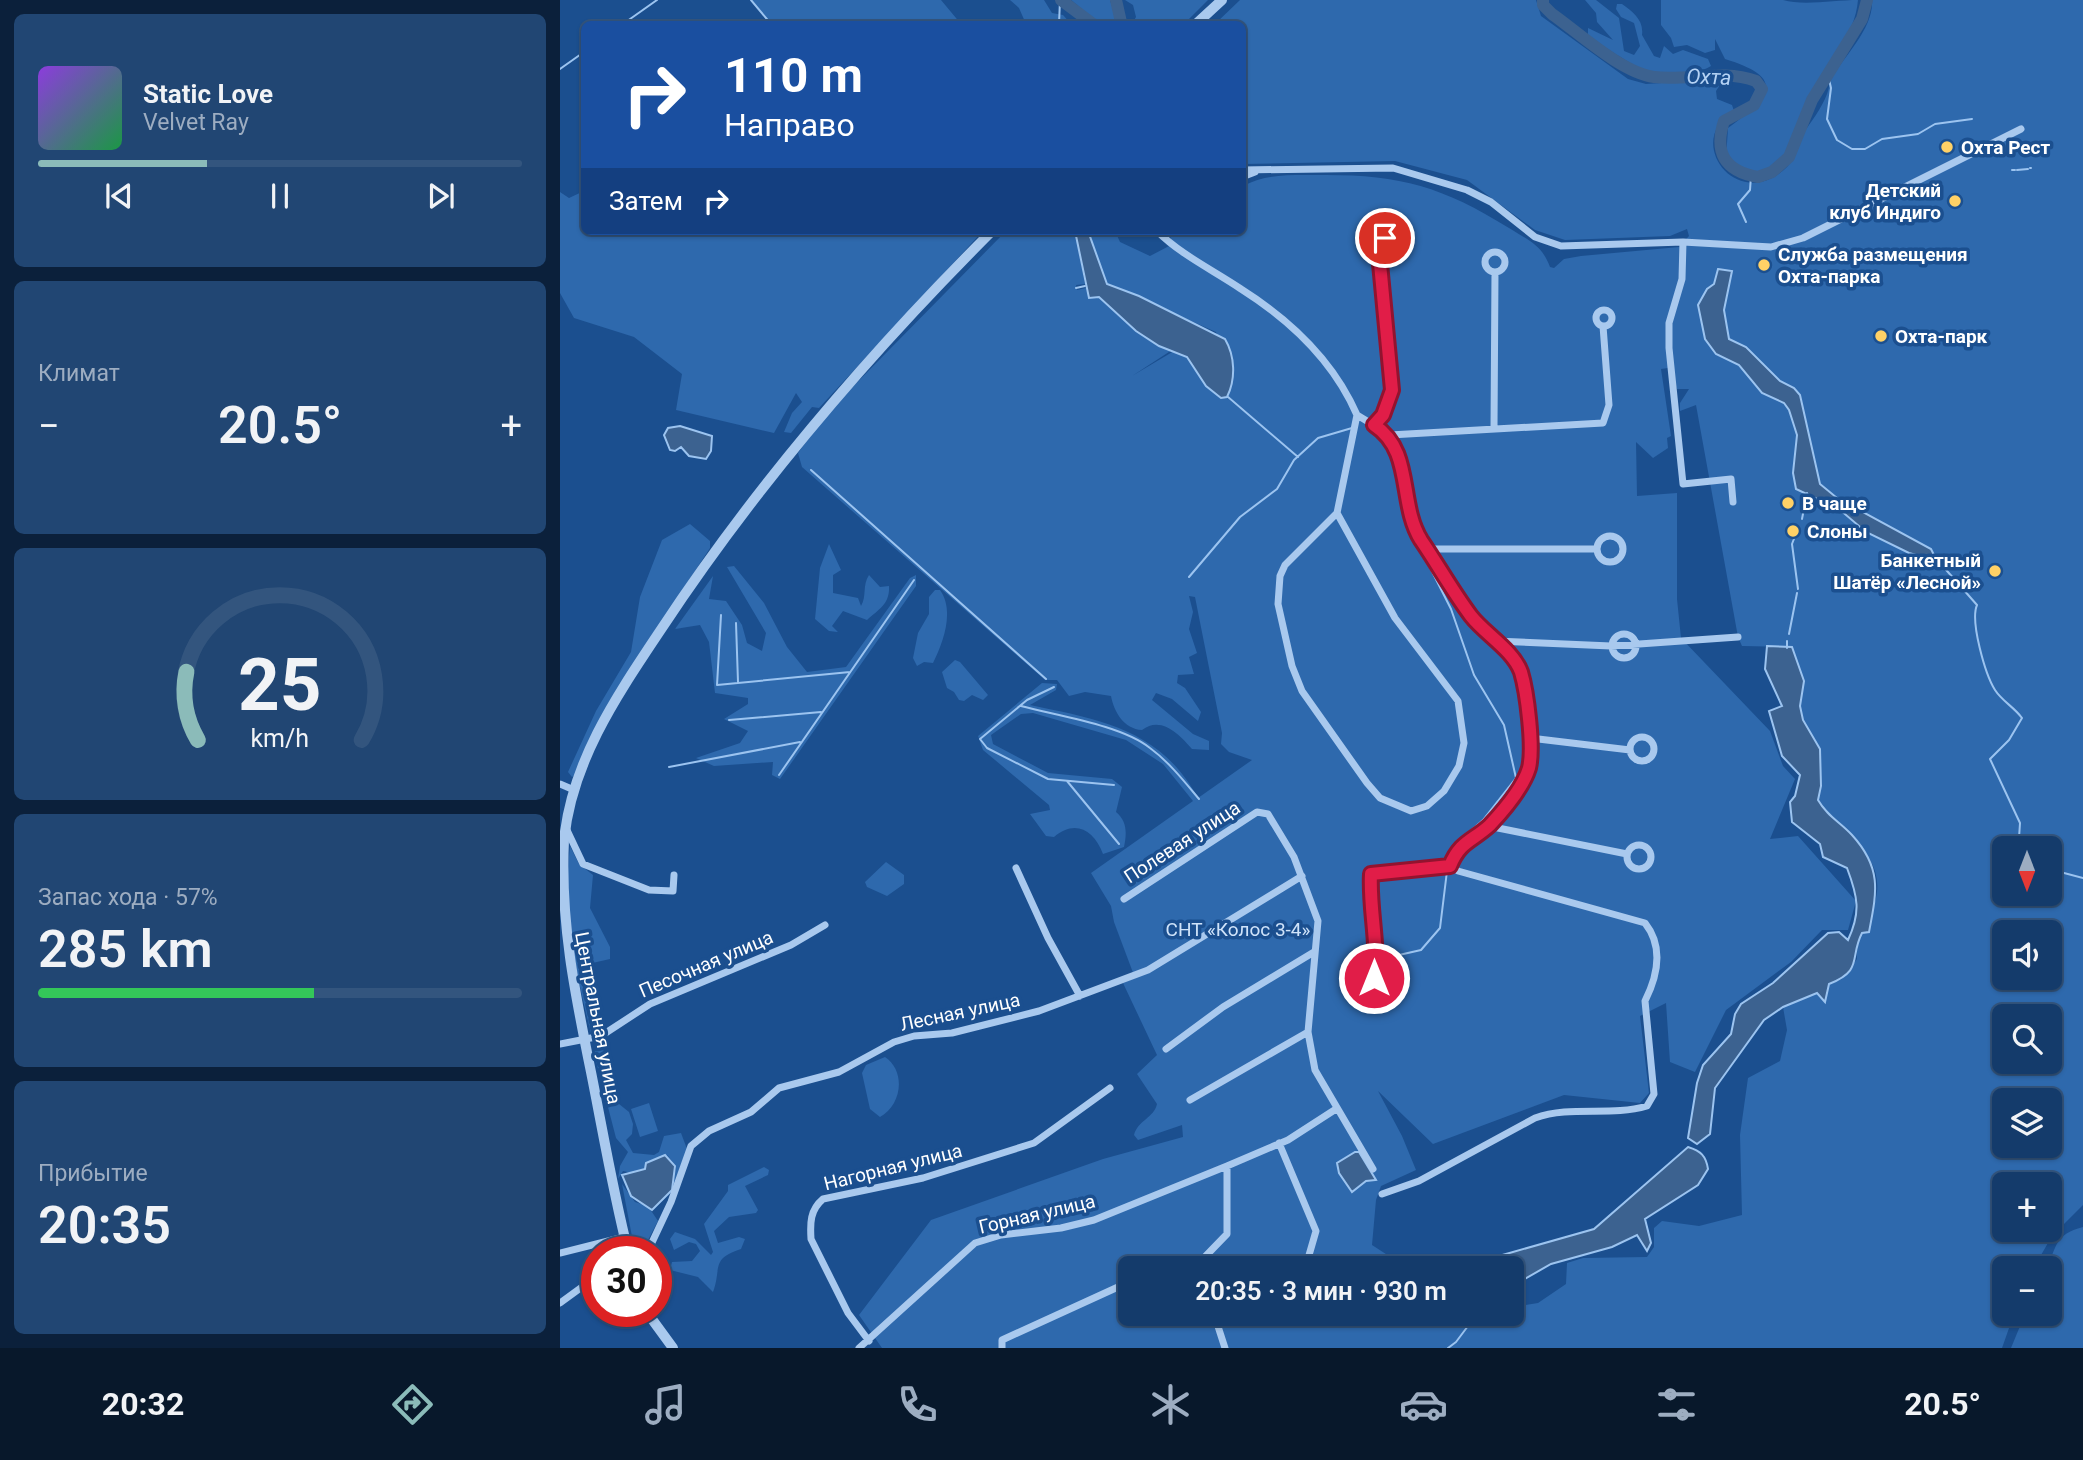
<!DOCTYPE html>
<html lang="ru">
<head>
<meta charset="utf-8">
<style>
  body { margin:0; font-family:Roboto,sans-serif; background:#214673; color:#f1f3f6; height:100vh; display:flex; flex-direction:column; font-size:26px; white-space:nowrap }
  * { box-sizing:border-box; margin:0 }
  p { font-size:23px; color:#9dadc1 }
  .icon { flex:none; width:38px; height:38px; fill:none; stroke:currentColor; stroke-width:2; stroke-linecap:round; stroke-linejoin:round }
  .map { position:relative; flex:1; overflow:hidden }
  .drawer { display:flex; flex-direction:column; gap:14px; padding:14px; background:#0b203b; width:560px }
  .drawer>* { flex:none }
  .guide { position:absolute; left:21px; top:21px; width:665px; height:214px; border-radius:10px; box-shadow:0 2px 5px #0004,0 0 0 2px #33557e; background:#1a4fa0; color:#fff; overflow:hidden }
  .needle { width:46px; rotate:180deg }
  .buttons { position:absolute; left:1432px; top:836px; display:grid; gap:14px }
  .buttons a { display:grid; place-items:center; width:70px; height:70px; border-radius:10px; background:#143b6b; box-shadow:0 2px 5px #0004,0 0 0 2px #33557e; font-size:35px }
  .speed { position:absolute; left:21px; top:1236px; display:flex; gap:14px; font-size:35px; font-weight:700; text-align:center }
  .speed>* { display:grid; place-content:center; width:91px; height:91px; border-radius:50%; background:#143b6b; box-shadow:0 2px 5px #0004,0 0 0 2px #33557e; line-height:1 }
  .speed .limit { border:10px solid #d22; background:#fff; color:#111 }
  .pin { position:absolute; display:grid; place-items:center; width:60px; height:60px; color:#fff; margin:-30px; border:4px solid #fff; border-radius:50%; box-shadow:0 2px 7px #0007 }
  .me { position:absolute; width:77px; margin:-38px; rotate:0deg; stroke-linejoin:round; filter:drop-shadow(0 0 5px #0008) }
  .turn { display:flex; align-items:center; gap:24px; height:147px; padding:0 28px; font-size:32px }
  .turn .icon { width:91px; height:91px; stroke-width:2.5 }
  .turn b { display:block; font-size:49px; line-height:60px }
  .then { display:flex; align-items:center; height:66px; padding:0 28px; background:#0003; gap:14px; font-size:26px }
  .big { font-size:52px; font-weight:600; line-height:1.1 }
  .drawer .tile { flex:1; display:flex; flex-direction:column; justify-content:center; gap:10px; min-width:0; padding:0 24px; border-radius:10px; background:#214673 }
  .drawer .dial { align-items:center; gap:0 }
  .dial svg { height:182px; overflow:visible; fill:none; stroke:#33557e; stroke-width:7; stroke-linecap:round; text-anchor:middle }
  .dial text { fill:#f1f3f6; stroke:none }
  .song { display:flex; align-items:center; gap:21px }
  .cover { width:84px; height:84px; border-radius:10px; background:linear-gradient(135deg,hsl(270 70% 55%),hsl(140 70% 35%)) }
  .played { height:7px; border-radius:4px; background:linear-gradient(90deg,#8bbbb9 35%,#33557e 35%) }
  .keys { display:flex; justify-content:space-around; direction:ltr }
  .heat { display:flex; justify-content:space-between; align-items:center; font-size:38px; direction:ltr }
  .charge { height:10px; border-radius:5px; background:linear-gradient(90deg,#34c759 57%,#33557e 0) }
  .trip { position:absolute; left:558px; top:1256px; width:406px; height:70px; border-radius:10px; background:#143b6b; box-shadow:0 2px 5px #0004,0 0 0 2px #33557e; font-weight:600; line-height:70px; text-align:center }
  .tab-bar { display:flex; height:112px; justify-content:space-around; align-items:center; background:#08182b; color:#9dadc1 }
  .tab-bar .icon { width:49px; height:49px }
  .tab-bar .selected { color:#8bbbb9 }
  .tab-bar b { font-size:32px; color:#f1f3f6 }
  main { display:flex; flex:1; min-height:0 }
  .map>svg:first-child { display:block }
</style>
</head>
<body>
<main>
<section class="drawer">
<div class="tile">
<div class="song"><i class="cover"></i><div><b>Static Love</b><p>Velvet Ray</p></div></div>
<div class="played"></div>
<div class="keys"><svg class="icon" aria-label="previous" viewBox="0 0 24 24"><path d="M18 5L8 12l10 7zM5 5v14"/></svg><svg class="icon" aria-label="pause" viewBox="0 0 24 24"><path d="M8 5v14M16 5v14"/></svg><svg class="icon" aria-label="next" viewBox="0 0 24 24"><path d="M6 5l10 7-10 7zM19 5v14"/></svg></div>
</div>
<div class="tile"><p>Климат</p>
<div class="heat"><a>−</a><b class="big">20.5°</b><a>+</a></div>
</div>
<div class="tile dial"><svg viewBox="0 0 100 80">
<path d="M14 69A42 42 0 1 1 86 69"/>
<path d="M14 69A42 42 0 0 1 9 39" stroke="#8bbbb9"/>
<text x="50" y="56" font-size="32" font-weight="700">25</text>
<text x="50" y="72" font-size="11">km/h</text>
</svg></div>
<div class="tile"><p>Запас хода · 57%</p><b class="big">285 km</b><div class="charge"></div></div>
<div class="tile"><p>Прибытие</p><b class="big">20:35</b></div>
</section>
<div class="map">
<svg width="1523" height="1348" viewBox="0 0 1523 1348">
  <rect width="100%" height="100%" fill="#1b4f8f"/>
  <path fill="#2e69ad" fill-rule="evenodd" d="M191,0H381L401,24H211Z
    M450,0H484L492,13L503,15L511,24H466L459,8Z
    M511,0H550L557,22C538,30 525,10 511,0Z
    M565,0H648L624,24H572L576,17L573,5Z
    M680,0H976L981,16L1068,79L1086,84L1164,79L1156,91L1157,99L1172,105L1174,111C1122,141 1178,215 1227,167C1237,157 1236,144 1243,134C1250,123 1262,108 1267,94C1269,89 1269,84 1271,79C1285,55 1314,28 1312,0H1523V1205L1492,1236L1473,1269H1444V1314H1454L1442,1348H322L299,1315L371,1220L543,1159L623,1137L622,1125L578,1140L574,1135C578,1120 594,1118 597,1104L577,1074L597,1055L563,983L575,978L554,922L551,906L531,873L633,801L603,764L566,740L473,713L461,714L431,735L433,744L488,773L552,779L562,787L556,812C567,821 567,833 564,847L543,854C534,830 515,819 494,837L486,836L470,814L490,810L489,805L423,750L418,736L482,683L497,684L496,690L470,705C541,720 600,729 638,798L692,760L669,752L661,744L662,733L635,597L629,596L633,612L629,629L637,653L629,657L634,674L618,675L617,683L625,688L641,712L638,721L612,699L596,693L592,700L633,734L649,741V750L632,749C620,735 601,715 582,730C564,729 554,712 551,696L525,692L509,696L497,680H485L242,467L238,453L269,411L446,231H515L525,284L516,285L517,290L526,288L529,298L539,297C561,317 583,342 612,350L572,376L614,351L627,357L661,398L666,397L693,419L667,396L672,377L656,332L547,284L528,231H555L560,242L590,256L611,245L610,231H682L683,186C706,174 729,175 756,175C837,174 880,185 949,228C968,240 982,245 990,267L994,268L1004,259L1021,256L1119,247L1129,236L1127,229L1110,236L1005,240L975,230L907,180L835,161L683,164L682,24H655ZM1108,368L1117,389H1129L1120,403V411L1136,405L1178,637L1182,646L1232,647L1244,681L1240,706L1243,720L1260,749L1261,786L1258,800C1278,831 1326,853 1316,898C1311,920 1295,937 1297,959L1282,979L1269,984L1265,1001L1258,993L1223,1007L1227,1030L1220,1061L1188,1078L1180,1135L1182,1215L1139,1226L1102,1221L1094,1228V1247L1087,1257L1023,1258L1007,1263L1006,1284L978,1303L952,1307V1314H570V1269H849L812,1245L816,1200L821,1186L856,1170L842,1136L818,1091L873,1144L1004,1095L1080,1103L1089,1093L1080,1016L1106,1003L1110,1062L1135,1072L1166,1010L1231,962L1262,930H1288L1296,901L1238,836L1210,839L1235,779L1223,766L1210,731L1121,638L1117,599V493L1077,496L1076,442L1093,458L1108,448L1107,438L1111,436L1101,369ZM1444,849H1489V894H1444ZM1444,933H1489V978H1444ZM1444,1017H1489V1062H1444ZM1444,1101H1489V1146H1444ZM1444,1185H1489V1230H1444Z
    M1025,0H1036L1059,18L1064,51L1074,55L1080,46L1074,23L1061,17L1056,9L1057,4H1062C1073,12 1084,20 1082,35L1094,56L1100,58L1104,46L1113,54L1123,50L1148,59L1151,66C1135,76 1103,76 1085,70C1075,67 1037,43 1028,35V28L1053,40L1037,22L1036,13Z
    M1101,0H1223C1243,6 1275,0 1298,0C1295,37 1266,65 1249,96C1237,119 1234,153 1211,168C1195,178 1180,169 1166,159L1168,128C1211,97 1227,78 1165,59L1155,39V50L1145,53L1127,45L1114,47L1111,38L1101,25Z
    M24,191V231H423L259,408L252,407L231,433L224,432L232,413L242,402L236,393L214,433L116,410L122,374L74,337L14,318L0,293V192L9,198Z
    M130,524L150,541V548L67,675L16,774L12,777L8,772L36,711L71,652L80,597L102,540Z
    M269,544L281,570L273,575V593L298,598L301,606C307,596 302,586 309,575L320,587L329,586C330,604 319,609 307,620L283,611L272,626L278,632L269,631L255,619L260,568Z
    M174,566L204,603L227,647L247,672L286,667L350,578L356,575V586L220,779L212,775L213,762L154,766L136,758L180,743L188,731L164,719L188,704V698L155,693L149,642L140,625L115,629L153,576L149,599L166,601L182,625L187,643L202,651L206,633L167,567Z
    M375,590H380C395,611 383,643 373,663L364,662L357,666L353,658L358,633L369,614V597Z
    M395,660L400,662L428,695L423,700L412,695L404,701L399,700L394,692L387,688L382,672Z
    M10,846L19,864L33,875L30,908L50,947V959L28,964C24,996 39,1010 41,1036L31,1033C15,970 3,910 10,846Z
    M326,862L344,875V884L327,896L307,887L305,882Z
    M41,1042L59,1104L69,1112L73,1124L72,1134L66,1140L73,1153L94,1155L99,1152L104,1136L121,1133L127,1149L113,1186L116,1166L107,1155L86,1163L85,1168L72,1173L63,1171L58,1179L60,1166L68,1152L56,1138L34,1053Z
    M325,1057C347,1072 341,1106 320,1117L310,1109L302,1073L306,1065Z
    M89,1103L98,1131L80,1137L71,1109Z
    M204,1167L209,1170L208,1175L185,1186L198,1210L196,1213L169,1217L154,1231L158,1243L179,1237L185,1239L181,1249C150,1259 162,1268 153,1292L138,1277L110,1270L112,1262L132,1261L140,1251L136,1244L129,1242L114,1250L110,1239L115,1232L135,1239L151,1255L153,1252L144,1224L168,1191V1185Z
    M62,1184L75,1202L88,1206L98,1221L88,1240L77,1248L74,1247Z
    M1523,1227V1348H1451L1465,1314H1489V1269H1486C1498,1245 1494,1235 1523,1227Z"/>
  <path fill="#3c6290" stroke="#9cc4f0" stroke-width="2" d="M515,231H528L547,284L579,296L665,339C675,356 676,379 667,397L661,398L646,386L627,357L599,346L576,331L539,297L529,298Z
    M1158,269L1172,271L1164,310L1169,339L1186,347L1220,381L1234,388L1240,395L1260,484L1277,498L1371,549L1375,557L1371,559L1349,553L1306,532L1279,509L1236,489L1233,473L1237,435L1229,410L1224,403L1202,393L1179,365L1156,354L1145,339L1138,305L1147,289L1154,284Z
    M120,426L152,436L151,451L146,459L129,456L121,447L115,451L110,450L104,435L108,428Z
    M1207,646L1232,647L1244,681L1240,706L1243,720L1260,749L1261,786L1258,800C1268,817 1279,821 1292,835C1322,868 1317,891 1309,932L1302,933C1289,958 1304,970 1269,984L1265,1002L1257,993L1223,1007L1204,1020L1155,1088L1150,1134L1137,1144L1128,1138L1137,1083L1143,1065L1171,1034L1175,1014L1181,1004L1213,983L1268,933L1279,932L1288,940C1301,912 1298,897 1287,868L1263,857L1260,844L1232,822L1230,802L1235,796L1240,775L1222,756L1209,711L1222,706L1205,669Z
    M1128,1147C1141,1151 1146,1156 1148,1169L1138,1185L1085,1219L1091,1243L1087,1251L1077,1235L1052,1247L991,1264L961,1281H952V1269H919L939,1256L1034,1229Z
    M795,1152H799L816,1180L806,1181L792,1192L779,1173L777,1163Z
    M105,1155L115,1166L112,1190L92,1210L71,1196L62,1175L85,1169L86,1163Z"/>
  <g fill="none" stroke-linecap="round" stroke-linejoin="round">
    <path stroke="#9cc4f0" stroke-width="2" d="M191,0L211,24
      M63,24L97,0
      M499,24L500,0
      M0,69L24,52
      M1268,75L1271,88L1267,119L1277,140L1292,149H1305L1322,139L1358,134L1375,124L1412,119
      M1470,168H1471
      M1452,170H1455
      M1457,170L1468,169
      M1186,222L1178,204L1190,190L1191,176
      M516,288L525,286
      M668,397L738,457
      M813,433L830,446L848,524L891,609L914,675L944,725L956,778L923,820L891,848L889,861
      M251,470L486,679
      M1242,519L1247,493
      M1237,531L1232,544L1238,589
      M1373,555L1417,605C1410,621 1425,674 1435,690C1442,701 1454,707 1462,718L1449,740L1430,759L1460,823L1459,838L1467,849
      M629,577L680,517L717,489L734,460L758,438L792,428
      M161,615L157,685L290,672
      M176,623L178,682
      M1229,634L1237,593
      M1227,641V648
      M494,687L467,700L420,739L427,748L488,779L554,785
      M461,706C498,716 561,725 590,748C609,762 624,781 639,799
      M169,720L261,712
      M109,767L240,742
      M219,775L354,580
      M507,781L559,844
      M1489,869L1523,878
      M807,955L812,958
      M817,960L861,950L880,928L887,871
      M888,1348L896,1342L917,1314"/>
    <path stroke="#3c6290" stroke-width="12" d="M501,0L533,24
      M556,0L561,22L558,24
      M983,0V5L992,14C1019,33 1062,73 1094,77C1128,81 1162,69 1196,81L1202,89L1194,105L1164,121C1154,152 1164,171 1198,177L1212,172L1229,157L1252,100L1302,19L1307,0"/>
    <path stroke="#a9c9ee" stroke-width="7" d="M682,170L833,168L907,190L931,202L975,237L1001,246L1123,242L1211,247L1243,238L1461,129
      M682,177L695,172
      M597,231C621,255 653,270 681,289C730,320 774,362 797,415L777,513L835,618L898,701L904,743L899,766L884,791L867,806L851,811L820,798L807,783L742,691L732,666L718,604L720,576L725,565L777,513
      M807 244a10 10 0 1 1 20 0a10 10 0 1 1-20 0Z
      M1123,242L1122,279L1109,323V348L1123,484L1171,479L1173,502
      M925 262a10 10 0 1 1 20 0a10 10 0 1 1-20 0Z
      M1036 318a8 8 0 1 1 16 0a8 8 0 1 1-16 0Z
      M797,415L830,435L840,459L860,538L912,618L954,660L960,671L970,738L969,767L958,790L928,826L905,841L890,865L811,874C809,909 818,943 814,978
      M815,425L823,415L832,390L819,253
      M934,428L935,272
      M830,435L1043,423L1049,405L1043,326
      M1037 549a13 13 0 1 1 26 0a13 13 0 1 1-26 0Z
      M869,549H1037
      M1052 646a12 12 0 1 1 24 0a12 12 0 1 1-24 0Z
      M935,641L1051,646L1178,637
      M1070 749a12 12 0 1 1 24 0a12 12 0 1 1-24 0Z
      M970,738L1070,750
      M0,784L14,790
      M928,826L1067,854
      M6,828L23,864L89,890L113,891L114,875
      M1067 857a12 12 0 1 1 24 0a12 12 0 1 1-24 0Z
      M456,868L488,938L520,996
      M564,899L697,812L708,814L734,857L758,921L748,1032L755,1070L813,1169
      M0,1044L41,1036L90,1004L231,945L265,925
      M606,1049L663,1007L754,952
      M630,1100L748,1032
      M719,1143L756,1231L745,1269
      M667,1166L728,1140L776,1109
      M822,1194L859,1181L975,1118C1012,1105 1050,1117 1087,1106L1094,1094L1085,1001C1098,975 1104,947 1085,923L898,871L890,865
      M88,1251L111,1202L131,1146L149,1131L191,1112L219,1088L279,1072L334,1042L354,1036L392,1033L479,1011L588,970L742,876
      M0,1253L64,1237
      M573,1269L575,1265L638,1264L640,1268
      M0,1303L37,1276
      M654,1314L665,1348
      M739,1318V1314
      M309,1341L288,1313L251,1239C250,1223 250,1210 263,1199L363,1178L474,1143L550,1088
      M299,1348L415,1243L441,1235L501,1228L534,1220L667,1166V1234L638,1264
      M442,1348V1340L569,1282L570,1276"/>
    <path stroke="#a9c9ee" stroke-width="10" d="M636,24L662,0
      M68,1251C53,1192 43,1132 31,1072C15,994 0,921 4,840C12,760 58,694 102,628C197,484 310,353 432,231
      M86,1311L113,1348"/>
  </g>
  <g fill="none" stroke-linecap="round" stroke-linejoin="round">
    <g stroke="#92132f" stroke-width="18">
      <path id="route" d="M814,978C819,943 809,909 811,874L890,866C900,841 913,841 930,825C944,810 963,788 969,768C974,747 967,692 961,672C953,650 925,634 911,616C893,592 878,565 861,540C838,503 854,451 814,425L823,415L832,390L819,253L826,247L825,238"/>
    </g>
    <use href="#route" stroke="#e11d48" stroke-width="12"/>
  </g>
  <g fill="#ffd166" stroke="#1b4f8f" stroke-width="2.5">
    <circle cx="1387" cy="147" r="7"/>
    <circle cx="1395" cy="201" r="7"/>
    <circle cx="1204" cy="265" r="7"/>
    <circle cx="1321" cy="336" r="7"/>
    <circle cx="1228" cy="503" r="7"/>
    <circle cx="1233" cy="531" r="7"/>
    <circle cx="1435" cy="571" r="7"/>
  </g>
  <g text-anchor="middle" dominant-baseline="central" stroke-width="7" stroke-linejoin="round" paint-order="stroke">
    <g font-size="19" font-weight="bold" fill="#fff" stroke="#1b4f8f" text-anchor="start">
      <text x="1401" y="147">Охта Рест</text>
      <text x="1381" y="190" text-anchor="end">Детский<tspan x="1381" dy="22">клуб Индиго</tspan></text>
      <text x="1218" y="254">Служба размещения<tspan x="1218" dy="22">Охта-парка</tspan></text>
      <text x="1335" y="336">Охта-парк</text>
      <text x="1242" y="503">В чаще</text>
      <text x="1247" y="531">Слоны</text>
      <text x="1421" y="560" text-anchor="end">Банкетный<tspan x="1421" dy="22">Шатёр «Лесной»</tspan></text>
    </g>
    <g font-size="19" fill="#fff" stroke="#1b4f8f">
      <text transform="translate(622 842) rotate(-33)">Полевая улица</text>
      <text transform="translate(146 964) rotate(-23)">Песочная улица</text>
      <text transform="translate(400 1012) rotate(-12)">Лесная улица</text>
      <text transform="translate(38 1018) rotate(79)">Центральная улица</text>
      <text transform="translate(333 1167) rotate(-14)">Нагорная улица</text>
      <text transform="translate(477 1214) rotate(-13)">Горная улица</text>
    </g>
    <g font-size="19" fill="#cfe3fa" stroke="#1b4f8f">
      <text x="678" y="929">СНТ «Колос 3-4»</text>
    </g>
    <g font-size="21" font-style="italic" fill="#b5d3f5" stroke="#1b4f8f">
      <text transform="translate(1149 77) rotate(2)">Охта</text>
    </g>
  </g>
</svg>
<div class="buttons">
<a><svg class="needle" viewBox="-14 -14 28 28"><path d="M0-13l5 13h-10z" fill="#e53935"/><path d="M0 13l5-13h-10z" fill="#9dadc1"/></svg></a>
<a><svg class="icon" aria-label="sound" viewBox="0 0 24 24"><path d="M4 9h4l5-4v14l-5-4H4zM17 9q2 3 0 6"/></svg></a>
<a><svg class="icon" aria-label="search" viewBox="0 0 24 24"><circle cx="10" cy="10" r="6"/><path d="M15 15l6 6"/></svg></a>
<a><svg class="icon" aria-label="layers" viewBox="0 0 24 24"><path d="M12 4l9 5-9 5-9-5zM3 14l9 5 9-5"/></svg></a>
<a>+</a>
<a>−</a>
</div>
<div class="speed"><div class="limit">30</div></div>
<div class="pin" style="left:825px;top:238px;background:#d93025"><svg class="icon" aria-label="arrive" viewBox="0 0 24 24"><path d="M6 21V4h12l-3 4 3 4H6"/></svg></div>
<svg class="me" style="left:814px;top:978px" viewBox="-20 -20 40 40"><circle r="17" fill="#e11d48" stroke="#fff" stroke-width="3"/><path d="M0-11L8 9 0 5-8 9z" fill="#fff"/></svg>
<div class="trip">20:35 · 3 мин · 930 m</div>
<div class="guide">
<div class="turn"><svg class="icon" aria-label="right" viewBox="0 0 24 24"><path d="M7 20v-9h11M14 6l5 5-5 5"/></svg><div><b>110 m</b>Направо</div></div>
<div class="then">Затем<svg class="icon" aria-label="right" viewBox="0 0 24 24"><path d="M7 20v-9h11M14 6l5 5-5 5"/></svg></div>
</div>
</div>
</main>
<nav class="tab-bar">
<b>20:32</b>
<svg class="icon selected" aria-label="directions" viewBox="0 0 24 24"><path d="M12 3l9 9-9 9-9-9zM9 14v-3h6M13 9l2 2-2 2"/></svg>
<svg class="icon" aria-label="music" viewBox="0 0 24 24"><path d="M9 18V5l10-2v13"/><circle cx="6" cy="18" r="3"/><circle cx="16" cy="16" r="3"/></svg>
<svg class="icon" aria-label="phone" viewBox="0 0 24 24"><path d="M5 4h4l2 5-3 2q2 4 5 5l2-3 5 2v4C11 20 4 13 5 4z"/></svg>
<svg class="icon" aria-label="climate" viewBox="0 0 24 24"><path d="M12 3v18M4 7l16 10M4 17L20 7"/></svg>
<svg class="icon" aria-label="car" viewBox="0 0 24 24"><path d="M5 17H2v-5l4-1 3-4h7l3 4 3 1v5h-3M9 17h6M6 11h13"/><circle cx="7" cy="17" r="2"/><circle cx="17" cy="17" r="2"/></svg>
<svg class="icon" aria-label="filters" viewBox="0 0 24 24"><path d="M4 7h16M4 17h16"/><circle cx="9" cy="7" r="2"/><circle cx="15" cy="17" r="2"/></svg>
<b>20.5°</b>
</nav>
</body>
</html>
